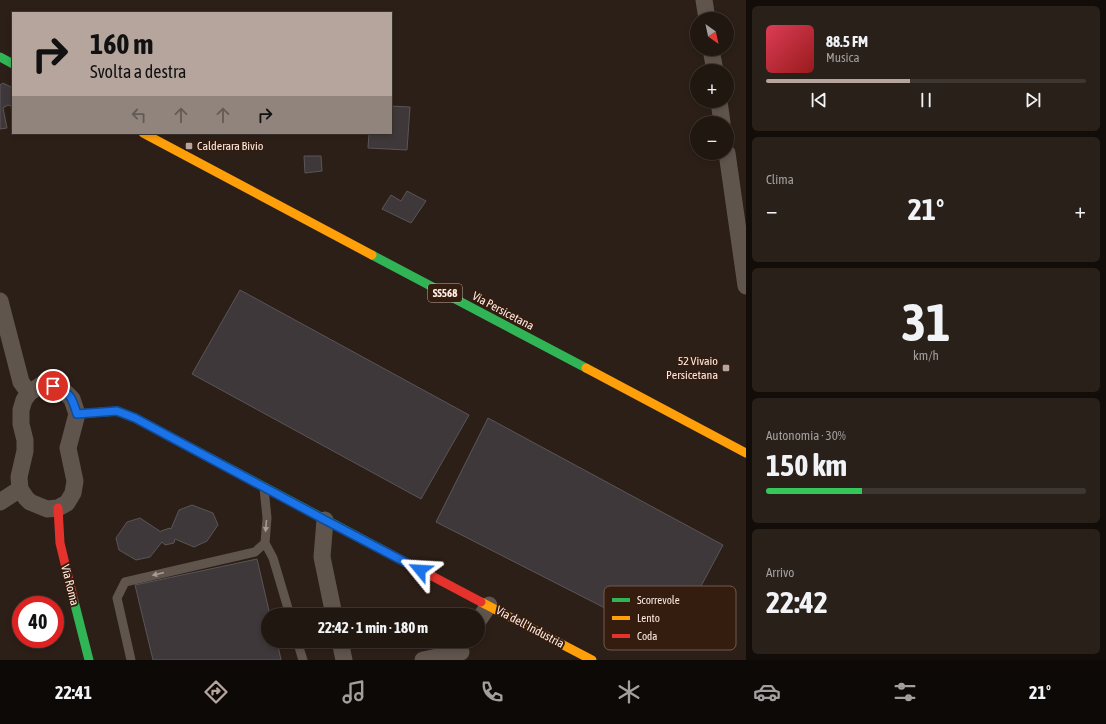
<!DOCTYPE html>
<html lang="it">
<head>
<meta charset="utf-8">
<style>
  body { margin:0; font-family:"Asap Condensed",sans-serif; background:#29201a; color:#f1f3f6; height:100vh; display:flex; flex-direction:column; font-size:15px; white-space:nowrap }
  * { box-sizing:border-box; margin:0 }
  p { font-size:13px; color:#a29f9f }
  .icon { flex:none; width:22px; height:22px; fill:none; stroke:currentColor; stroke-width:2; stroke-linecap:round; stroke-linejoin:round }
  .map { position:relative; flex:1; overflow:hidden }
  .drawer { display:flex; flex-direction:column; gap:6px; padding:6px; background:#120d09; width:360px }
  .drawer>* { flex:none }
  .guide { position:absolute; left:12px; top:12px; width:380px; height:122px; border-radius:0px; box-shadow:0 2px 6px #0003,0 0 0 1px #3e3631; background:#b5a59d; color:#111; overflow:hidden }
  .needle { width:26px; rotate:147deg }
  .controls { position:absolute; left:690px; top:12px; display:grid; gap:8px }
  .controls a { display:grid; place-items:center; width:44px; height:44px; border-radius:50%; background:#211711; box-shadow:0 2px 6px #0003,0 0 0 1px #3e3631; font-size:20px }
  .speed { position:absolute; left:12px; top:596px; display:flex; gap:8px; font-size:20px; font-weight:700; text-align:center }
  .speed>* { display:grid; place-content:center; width:52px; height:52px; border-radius:50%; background:#211711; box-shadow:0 2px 6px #0003,0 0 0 1px #3e3631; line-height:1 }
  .speed .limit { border:6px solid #d22; background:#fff; color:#111 }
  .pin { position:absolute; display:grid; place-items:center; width:34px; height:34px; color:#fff; margin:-17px; border:2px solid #fff; border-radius:50%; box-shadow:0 1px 4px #0007 }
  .me { position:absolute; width:44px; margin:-22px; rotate:297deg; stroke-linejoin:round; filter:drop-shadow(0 0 3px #0008) }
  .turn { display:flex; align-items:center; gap:14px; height:84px; padding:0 12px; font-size:18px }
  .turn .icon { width:52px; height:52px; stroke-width:2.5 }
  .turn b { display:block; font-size:28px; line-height:34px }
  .lanes { display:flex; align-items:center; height:38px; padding:0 12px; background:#0003; justify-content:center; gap:20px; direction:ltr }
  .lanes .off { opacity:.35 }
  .big { font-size:30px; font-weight:700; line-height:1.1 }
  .drawer .widget { flex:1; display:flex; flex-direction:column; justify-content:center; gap:6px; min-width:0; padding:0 14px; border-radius:6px; background:#29201a }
  .drawer .dial { align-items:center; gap:0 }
  .dial b { font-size:52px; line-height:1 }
  .song { display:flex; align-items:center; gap:12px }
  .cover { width:48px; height:48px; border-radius:6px; background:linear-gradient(135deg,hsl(350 70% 55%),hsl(0 70% 35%)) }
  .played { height:4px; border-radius:2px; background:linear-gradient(90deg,#b5a59d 45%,#3e3631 45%) }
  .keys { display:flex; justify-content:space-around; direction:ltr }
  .heat { display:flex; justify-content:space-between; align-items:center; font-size:22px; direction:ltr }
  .charge { height:6px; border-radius:3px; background:linear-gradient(90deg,#34c759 30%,#3e3631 0) }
  .trip { position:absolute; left:261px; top:608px; width:224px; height:40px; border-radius:20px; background:#211711; box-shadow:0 2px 6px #0003,0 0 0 1px #3e3631; font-weight:700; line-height:40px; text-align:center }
  .dock { display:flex; height:64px; justify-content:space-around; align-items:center; background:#0d0907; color:#a29f9f }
  .dock .icon { width:28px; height:28px }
  .dock .on { color:#b5a59d }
  .dock b { font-size:18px; color:#f1f3f6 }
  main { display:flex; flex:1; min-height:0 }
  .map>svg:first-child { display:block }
</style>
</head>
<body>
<main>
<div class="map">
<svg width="746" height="660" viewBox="0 0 746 660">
  <rect width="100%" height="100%" fill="#2c1f17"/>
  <path fill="#3e383a" stroke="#5a5557" d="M3,83L13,88V107L8,105L3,108L7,128L0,129V85Z
    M391,106L410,107L407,150L368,148L369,133H391Z
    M304,156H321L322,171L305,173Z
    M407,191L426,201L411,223L382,209L391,195L401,201Z
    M240,290L469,415L421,499L192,374Z
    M488,418L723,545L669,646L652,637L654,633L436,522Z
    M192,505L213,513L218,525L207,541L194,547L175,539L174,543L165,545L162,542L150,557L136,560L119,550L116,538L127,522L140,518L161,532V531L170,528L171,529L179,510Z
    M257,559L270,615H268V641H277L281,660H153L135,585Z"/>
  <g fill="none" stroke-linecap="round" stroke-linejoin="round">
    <path stroke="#60554c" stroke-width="9" d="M265,543L273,558L290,615
      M297,641L303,660
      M131,660L117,598L125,582L255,552L265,543L267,518L264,488"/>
    <path stroke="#60554c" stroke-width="17" d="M704,0L707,19
      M711,49L715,71
      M719,101L722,123
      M727,153L746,286
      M0,301L21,382L29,393
      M41,385L53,386L63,390L72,399L77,414L68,448L75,481L73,493L67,503L58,508L47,509L30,502L26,498L20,489L19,477L25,451V440L21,424V410L24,400L29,393Z
      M0,502L20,489
      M325,520L322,557L334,615
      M478,621L489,605
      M340,641L344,660
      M423,660L461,652"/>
    <path stroke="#30b455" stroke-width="9" d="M0,57L13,64
      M372,255L586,368
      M77,414L117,411L135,418L381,549
      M74,601L89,660"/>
    <path stroke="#ff9f0a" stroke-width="9" d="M143,133L372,255
      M586,368L746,453
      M481,602L592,660"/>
    <path stroke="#e5322d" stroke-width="9" d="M58,508L60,543L74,601
      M381,549L481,602"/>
  </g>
  <defs><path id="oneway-solid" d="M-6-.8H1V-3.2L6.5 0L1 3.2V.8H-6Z"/></defs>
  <g fill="#a89991">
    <use href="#oneway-solid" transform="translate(266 526) rotate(95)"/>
    <use href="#oneway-solid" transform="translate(158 574) rotate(167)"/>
  </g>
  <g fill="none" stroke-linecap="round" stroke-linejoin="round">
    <g stroke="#114b97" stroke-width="10">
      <path id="route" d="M53,386C70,392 72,397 77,414L103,412L117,411L135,418L325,520L420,570"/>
    </g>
    <use href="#route" stroke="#1a73e8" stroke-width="7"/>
  </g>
  <g fill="#b5a59d" stroke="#341c0f" stroke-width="1.5">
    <rect x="185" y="142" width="8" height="8" rx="2"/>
    <rect x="722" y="364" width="8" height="8" rx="2"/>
  </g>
  <g text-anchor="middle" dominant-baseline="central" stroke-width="4" stroke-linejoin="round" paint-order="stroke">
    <rect fill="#341c0f" stroke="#c2aea5" stroke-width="1" x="428" y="284" width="34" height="18" rx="3"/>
    <g font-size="11" font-weight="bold" fill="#ffede5">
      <text x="445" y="293">SS568</text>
    </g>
    <g font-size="12" fill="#ffede5" stroke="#341c0f" text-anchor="start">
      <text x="197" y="146">Calderara Bivio</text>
      <text x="718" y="361" text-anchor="end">52 Vivaio<tspan x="718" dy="14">Persicetana</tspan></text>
    </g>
    <g font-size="12" fill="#ffede5" stroke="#341c0f">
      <text transform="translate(503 311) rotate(28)">Via Persicetana</text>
      <text transform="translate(70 585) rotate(76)">Via Roma</text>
      <text transform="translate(530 627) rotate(28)">Via dell'Industria</text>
    </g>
  </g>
  <rect x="604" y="586" width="132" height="64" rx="6" fill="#341c0f" stroke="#715b4f" stroke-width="1"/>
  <rect x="612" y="598" width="18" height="4" fill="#30b455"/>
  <rect x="612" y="616" width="18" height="4" fill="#ff9f0a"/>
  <rect x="612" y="634" width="18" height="4" fill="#e5322d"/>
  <g font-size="11" fill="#ffede5">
    <text x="637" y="604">Scorrevole</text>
    <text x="637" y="622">Lento</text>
    <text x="637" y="640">Coda</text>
  </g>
</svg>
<div class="controls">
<a><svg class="needle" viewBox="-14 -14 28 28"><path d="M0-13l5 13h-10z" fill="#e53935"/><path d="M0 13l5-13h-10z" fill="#a29f9f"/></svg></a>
<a>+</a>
<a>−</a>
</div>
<div class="speed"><div class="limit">40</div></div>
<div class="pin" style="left:53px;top:386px;background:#d93025"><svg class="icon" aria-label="arrive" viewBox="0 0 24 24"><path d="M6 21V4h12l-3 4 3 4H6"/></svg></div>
<svg class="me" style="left:420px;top:570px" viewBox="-20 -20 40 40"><path d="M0-17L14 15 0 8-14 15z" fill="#1a73e8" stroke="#fff" stroke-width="4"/></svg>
<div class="trip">22:42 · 1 min · 180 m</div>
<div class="guide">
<div class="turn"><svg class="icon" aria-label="right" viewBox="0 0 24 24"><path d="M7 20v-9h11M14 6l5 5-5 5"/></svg><div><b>160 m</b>Svolta a destra</div></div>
<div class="lanes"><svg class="icon off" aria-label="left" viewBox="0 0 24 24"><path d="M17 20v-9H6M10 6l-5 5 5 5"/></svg><svg class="icon off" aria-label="ahead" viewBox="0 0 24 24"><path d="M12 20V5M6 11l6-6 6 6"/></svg><svg class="icon off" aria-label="ahead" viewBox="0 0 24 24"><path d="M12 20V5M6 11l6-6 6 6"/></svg><svg class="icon" aria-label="right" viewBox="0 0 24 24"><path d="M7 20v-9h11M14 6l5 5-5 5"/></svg></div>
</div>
</div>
<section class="drawer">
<div class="widget">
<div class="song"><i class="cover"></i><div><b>88.5 FM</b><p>Musica</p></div></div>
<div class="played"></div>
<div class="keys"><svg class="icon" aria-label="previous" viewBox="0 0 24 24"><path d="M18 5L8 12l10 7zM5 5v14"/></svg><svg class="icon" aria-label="pause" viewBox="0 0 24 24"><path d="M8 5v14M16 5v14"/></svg><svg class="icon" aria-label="next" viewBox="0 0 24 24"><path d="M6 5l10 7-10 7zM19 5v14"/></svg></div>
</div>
<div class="widget"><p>Clima</p>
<div class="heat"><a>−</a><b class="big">21°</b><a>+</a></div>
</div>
<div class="widget dial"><b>31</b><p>km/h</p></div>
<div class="widget"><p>Autonomia · 30%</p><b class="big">150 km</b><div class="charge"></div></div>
<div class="widget"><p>Arrivo</p><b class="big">22:42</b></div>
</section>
</main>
<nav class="dock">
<b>22:41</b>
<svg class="icon on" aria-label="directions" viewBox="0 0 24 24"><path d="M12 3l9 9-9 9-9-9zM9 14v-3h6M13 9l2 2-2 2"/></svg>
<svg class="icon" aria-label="music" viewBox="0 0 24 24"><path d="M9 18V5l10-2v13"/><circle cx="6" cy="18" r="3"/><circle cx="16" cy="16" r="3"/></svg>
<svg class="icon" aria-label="phone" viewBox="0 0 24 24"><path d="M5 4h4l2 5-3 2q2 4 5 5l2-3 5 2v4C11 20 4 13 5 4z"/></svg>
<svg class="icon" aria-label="climate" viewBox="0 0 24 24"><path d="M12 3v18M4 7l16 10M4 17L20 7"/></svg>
<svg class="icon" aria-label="car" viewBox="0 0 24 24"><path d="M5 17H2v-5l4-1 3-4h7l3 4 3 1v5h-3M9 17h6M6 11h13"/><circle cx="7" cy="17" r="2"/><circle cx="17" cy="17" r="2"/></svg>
<svg class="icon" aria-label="filters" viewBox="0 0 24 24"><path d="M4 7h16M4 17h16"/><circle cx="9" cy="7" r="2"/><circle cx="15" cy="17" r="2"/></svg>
<b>21°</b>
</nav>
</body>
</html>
